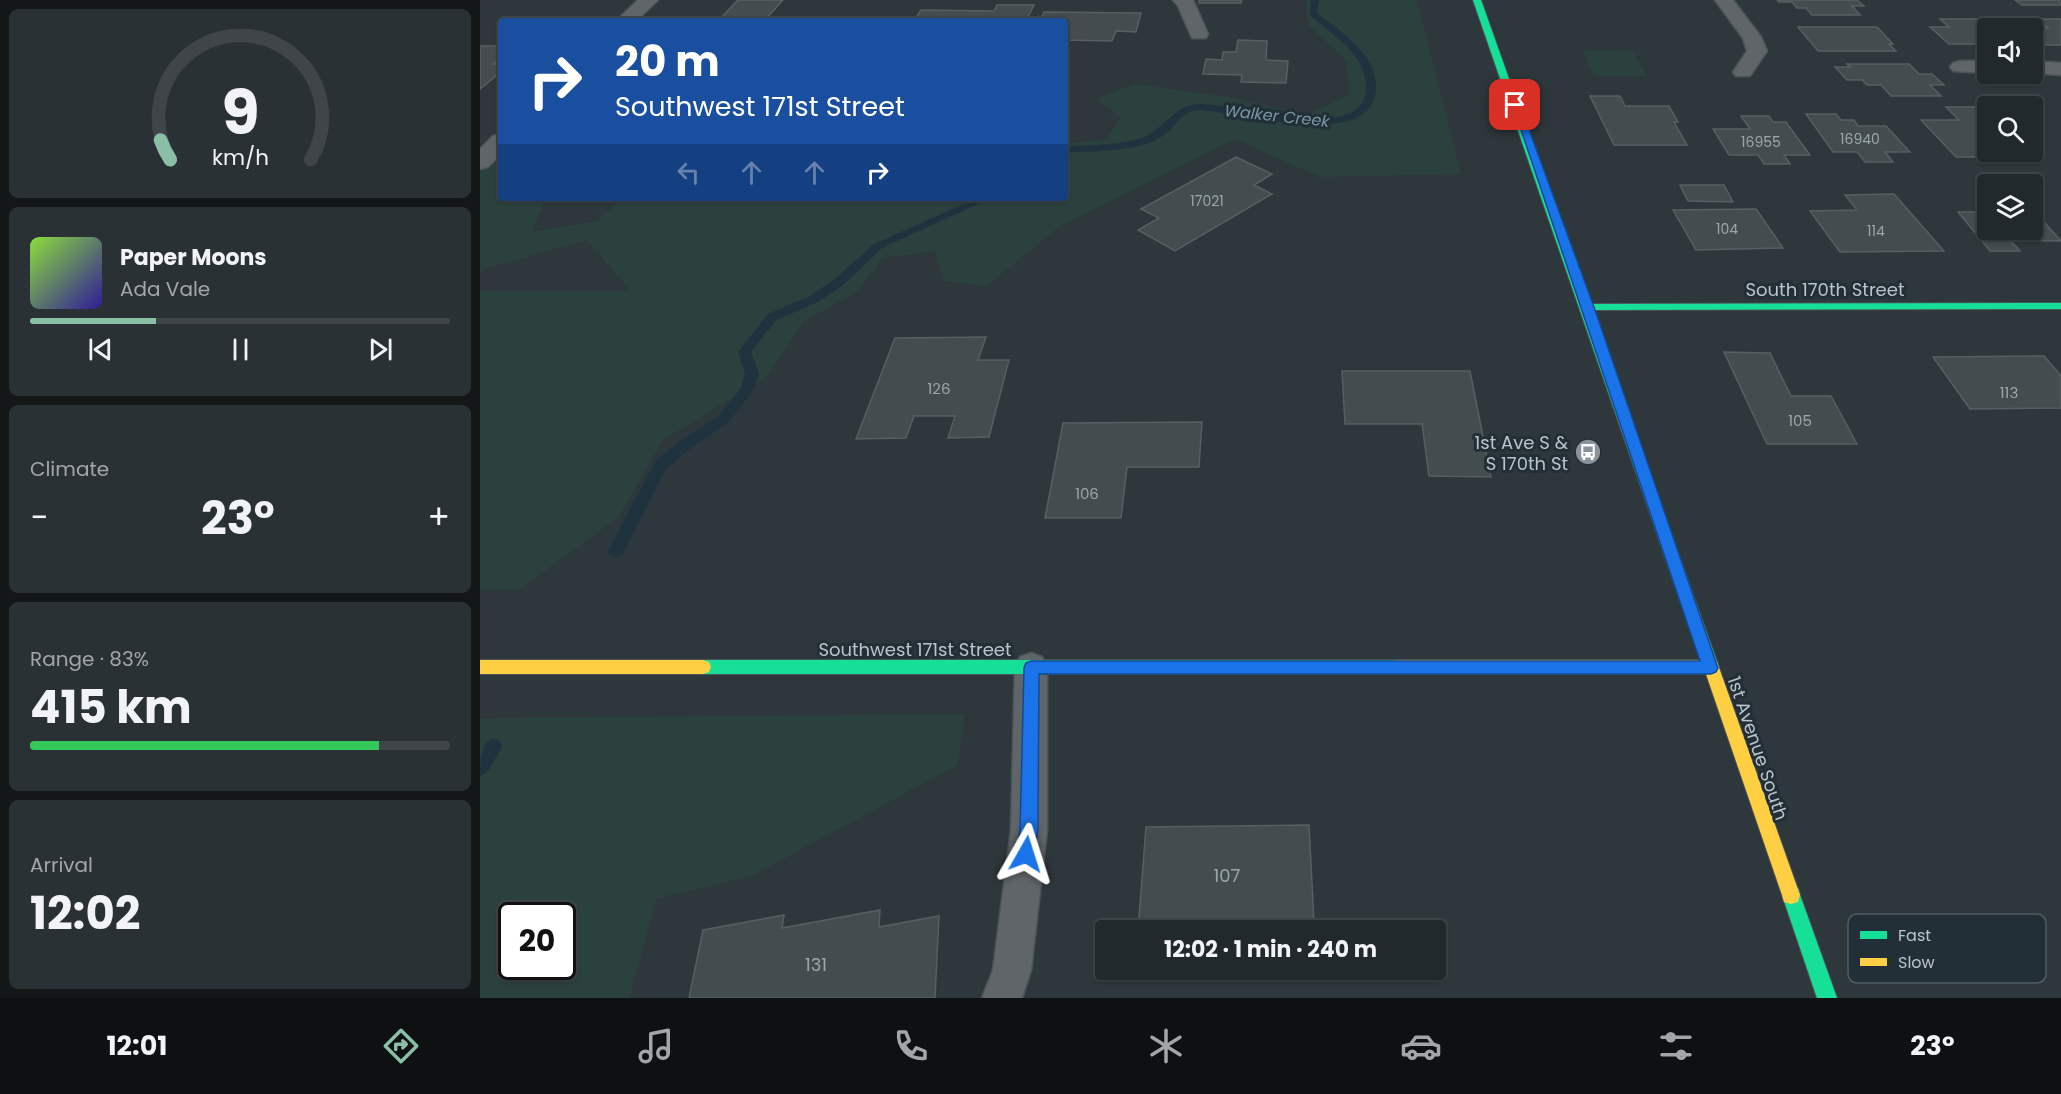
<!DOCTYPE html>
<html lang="en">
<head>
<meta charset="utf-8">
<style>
  body { margin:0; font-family:Poppins,sans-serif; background:#2a3134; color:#f1f3f6; height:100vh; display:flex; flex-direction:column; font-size:22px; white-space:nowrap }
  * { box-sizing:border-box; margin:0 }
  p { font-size:20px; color:#a2a6a9 }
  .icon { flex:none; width:33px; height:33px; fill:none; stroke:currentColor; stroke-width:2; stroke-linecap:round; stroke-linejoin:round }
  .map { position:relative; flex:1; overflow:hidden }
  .sheet { display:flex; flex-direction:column; gap:9px; padding:9px; background:#131718; width:480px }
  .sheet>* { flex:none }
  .banner { position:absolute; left:18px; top:18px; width:570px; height:183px; border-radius:6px; box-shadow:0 2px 4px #0004,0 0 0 2px #3f4548; background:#1a4fa0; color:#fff; overflow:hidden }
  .tools { position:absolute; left:1497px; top:18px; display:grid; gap:12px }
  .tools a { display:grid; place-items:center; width:66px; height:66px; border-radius:6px; background:#22292c; box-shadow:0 2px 4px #0004,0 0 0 2px #3f4548; font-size:30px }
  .speed { position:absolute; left:18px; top:902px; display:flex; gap:12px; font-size:30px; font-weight:700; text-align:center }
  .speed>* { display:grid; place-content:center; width:78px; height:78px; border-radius:50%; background:#22292c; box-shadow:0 2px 4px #0004,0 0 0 2px #3f4548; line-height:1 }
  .speed .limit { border:3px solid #111; border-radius:9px; background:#fff; color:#111 }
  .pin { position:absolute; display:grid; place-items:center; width:51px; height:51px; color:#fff; margin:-26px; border-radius:12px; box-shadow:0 3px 9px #0006 }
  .me { position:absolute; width:66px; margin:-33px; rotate:6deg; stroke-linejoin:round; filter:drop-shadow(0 0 4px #0008) }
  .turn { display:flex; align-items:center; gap:21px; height:126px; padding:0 18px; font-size:27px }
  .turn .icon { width:78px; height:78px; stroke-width:2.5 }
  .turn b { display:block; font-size:42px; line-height:51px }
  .lanes { display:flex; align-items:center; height:57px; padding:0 18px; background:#0003; justify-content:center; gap:30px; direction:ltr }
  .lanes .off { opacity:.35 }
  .big { font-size:45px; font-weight:700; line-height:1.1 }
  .sheet .card { flex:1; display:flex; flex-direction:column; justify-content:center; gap:9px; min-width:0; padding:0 21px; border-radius:9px; background:#2a3134 }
  .sheet .dial { align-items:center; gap:0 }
  .dial svg { height:156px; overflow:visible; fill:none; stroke:#3f4548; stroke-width:7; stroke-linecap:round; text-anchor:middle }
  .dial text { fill:#f1f3f6; stroke:none }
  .song { display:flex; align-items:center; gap:18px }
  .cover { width:72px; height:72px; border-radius:9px; background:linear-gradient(135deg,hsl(90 70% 55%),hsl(250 70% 35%)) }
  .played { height:6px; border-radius:3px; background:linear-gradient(90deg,#8abfa5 30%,#3f4548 30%) }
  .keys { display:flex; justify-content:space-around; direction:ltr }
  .heat { display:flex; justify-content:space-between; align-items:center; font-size:33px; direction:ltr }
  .charge { height:9px; border-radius:4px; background:linear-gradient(90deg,#34c759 83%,#3f4548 0) }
  .trip { position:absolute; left:615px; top:920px; width:351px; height:60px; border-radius:6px; background:#22292c; box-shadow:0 2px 4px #0004,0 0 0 2px #3f4548; font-weight:700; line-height:60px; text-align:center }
  .dock { display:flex; height:96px; justify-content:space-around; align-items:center; background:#0e1012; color:#a2a6a9 }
  .dock .icon { width:42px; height:42px }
  .dock .active { color:#8abfa5 }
  .dock b { font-size:27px; color:#f1f3f6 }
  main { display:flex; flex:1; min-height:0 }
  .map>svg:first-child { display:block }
</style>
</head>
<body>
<main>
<section class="sheet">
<div class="card dial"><svg viewBox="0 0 100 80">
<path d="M14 69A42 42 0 1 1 86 69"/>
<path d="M14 69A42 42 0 0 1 9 59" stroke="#8abfa5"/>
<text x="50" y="56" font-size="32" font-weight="700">9</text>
<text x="50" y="72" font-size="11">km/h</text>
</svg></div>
<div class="card">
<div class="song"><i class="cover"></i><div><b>Paper Moons</b><p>Ada Vale</p></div></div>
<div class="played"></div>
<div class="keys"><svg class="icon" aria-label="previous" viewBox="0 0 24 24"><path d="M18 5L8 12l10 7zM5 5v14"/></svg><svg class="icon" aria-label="pause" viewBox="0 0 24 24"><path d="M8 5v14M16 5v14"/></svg><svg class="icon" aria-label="next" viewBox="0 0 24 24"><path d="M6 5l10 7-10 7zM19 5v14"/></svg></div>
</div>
<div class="card"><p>Climate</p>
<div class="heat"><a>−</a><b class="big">23°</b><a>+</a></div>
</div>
<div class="card"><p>Range · 83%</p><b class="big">415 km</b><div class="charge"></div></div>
<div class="card"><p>Arrival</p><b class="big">12:02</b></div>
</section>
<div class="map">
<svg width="1581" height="998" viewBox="0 0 1581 998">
  <rect width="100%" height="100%" fill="#2e373b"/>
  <path fill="#2b413e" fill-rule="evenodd" d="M825,0H937L981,174L840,177L755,139L579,227L507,286L464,281L455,251L403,258L376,293L324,321L287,377L183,440L138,518L38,590L0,589V291H145L148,287L106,240L4,269L0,273V173L8,165L21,161V198H66L52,232L117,221L143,198H585V140L588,143L626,140L641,117L616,99L655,84L746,97L827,115L870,94L866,60L830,27Z
    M1102,50L1153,51L1167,76H1114Z
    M485,714L478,765L272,876L177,898L149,998H0V718ZM32,915H82V966H32Z"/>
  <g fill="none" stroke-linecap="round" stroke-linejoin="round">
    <path fill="#1f333e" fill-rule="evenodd" d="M831,0H839L837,13C860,31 899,56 896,90C890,154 756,110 717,110C696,115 698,127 681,137C654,153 616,150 585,153V147C610,144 638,146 662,138C685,129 693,105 719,104C753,103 883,147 886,89C888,56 853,34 830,16Z
      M497,198H511L402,248L363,285L338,302L296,320L271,352L279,374L272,392L248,423L211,448L186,469L142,555L136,557L130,555L128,551L175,462L201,440L238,417L261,388L265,374L258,352L288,314L330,296L355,279L394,244Z
      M13,738L20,741L22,747L7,773L0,776C0,761 0,745 13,738Z"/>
  </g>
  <path fill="#434c4f" stroke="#575f63" stroke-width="1.5" d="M258,0H303L284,21H238Z
    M719,0H762L761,3H719Z
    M1297,0H1377L1384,6H1372L1380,15H1332L1326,8H1317L1312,2H1299Z
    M1535,0H1579L1581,5H1542Z
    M517,5H554L546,21H434L441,10L514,11Z
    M564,12L661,13L656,32L636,31L632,41L585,40V21H560Z
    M1460,19H1517L1528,28H1508V44H1469L1450,27H1469Z
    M1557,19H1581V45H1566L1552,34V28H1545H1568Z
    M1318,27H1397L1413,44H1409L1416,51H1338Z
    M758,40L787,41L786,60L808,61L806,83L761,82L762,75L723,74L726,59L742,60L743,52H756Z
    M0,46H21V58L13,64H21V72L0,89Z
    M1367,64H1429L1439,74H1452L1464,85H1450L1461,96H1411L1401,85H1387L1382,80H1367L1355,67H1370Z
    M1110,96H1140L1145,106H1189L1198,122H1194L1207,145H1134Z
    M1466,107H1508V152H1552V148L1562,157H1476L1441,120H1479Z
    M1326,114H1356L1361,120H1374L1378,126H1406L1430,152H1405L1413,162H1385L1377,152H1353Z
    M1261,116H1289L1293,122H1306L1330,155H1304L1310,164H1284L1278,155H1249L1233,129H1270Z
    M756,157L792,174L774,185L792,194L695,251L658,230L679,218L661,209Z
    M1200,185H1244L1253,202L1208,201Z
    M1414,194L1464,251L1360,252L1330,211L1377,210L1365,195Z
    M1276,209L1303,248L1216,250L1193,210Z
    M1478,212H1508V230H1552V213H1556L1581,241L1530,240L1540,251H1510Z
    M506,337L498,360H529L509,437L468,438L475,416H434L426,438L376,439L415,338Z
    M1244,352L1290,353L1311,396H1351L1377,444H1287Z
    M1564,356L1581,376V408L1490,409L1453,357Z
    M862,371H990L1011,477L949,476L942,424H865Z
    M722,422L719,467H647L641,518H565L583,423Z
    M829,825L834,922L775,923V930H658L666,827Z
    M400,910L399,927L459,916L455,998H209L223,930L304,915L302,928Z
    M655,969H775V978L654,979Z"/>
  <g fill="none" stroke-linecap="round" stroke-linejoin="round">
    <g stroke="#4c5458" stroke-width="3">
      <path id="lane" d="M551,653L562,657L567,667V830L551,970L542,998H502L513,970L531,830L535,667L540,657Z"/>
    </g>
    <g stroke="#4c5458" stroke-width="3">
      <path id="street" d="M158,0H178L156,21H136Z
        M693,0H713L728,34L726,38H712L698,6Z
        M1235,0H1253L1281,37L1287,51L1270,76H1256L1253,72L1267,51L1263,38Z
        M1480,61H1508V73L1473,71L1470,67L1473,63Z
        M1552,61L1581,63V75L1552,73Z
        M21,134V154L8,167L0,169V149L13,136Z"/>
    </g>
    <g stroke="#4c5458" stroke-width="2">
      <path id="fast" d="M993,0H1001L1109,304L1581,303V309L1111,310L1239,667L1237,672L1231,674L1225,672L1223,667Z
        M223,660H916L922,662L924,667L922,672L916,674H223L217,672L215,667L217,662Z
        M1311,886L1318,888L1320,895L1357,998H1337L1302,895L1304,888Z"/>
    </g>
    <g stroke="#4c5458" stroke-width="2">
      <path id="slow" d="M0,660H223L229,662L231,667L229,672L223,674H0Z
        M916,660H1231L1237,662L1320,895L1318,902L1311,904L1304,902L1302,895L1226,674H916L910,672L908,667L910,662Z"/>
    </g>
    <use href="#lane" fill="#5f6569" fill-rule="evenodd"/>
    <use href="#street" fill="#5f6569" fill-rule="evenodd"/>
    <use href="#fast" fill="#16e098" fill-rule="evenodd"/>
    <use href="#slow" fill="#ffcf43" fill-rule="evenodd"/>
  </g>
  <path fill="#1a73e8" stroke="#114b97" stroke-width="1.5" d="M1032,103L1040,105L1114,307L1238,668L1236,672L1231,674H559L558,830L553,860L546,863L540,860L537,854L540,830L544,668L546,663L551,661H1220Z"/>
  <defs>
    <g id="bus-disc" transform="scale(1.35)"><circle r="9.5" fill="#899399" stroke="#222f36"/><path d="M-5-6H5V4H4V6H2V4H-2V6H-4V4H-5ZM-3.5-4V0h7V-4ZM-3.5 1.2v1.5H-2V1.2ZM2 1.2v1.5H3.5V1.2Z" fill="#fff"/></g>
  </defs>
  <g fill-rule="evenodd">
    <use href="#bus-disc" x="1108" y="452"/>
  </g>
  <g text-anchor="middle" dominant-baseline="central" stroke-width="6" stroke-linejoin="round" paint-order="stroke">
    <g font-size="14" fill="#9ca7ac">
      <text x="1380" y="139">16940</text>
      <text x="1281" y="142">16955</text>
      <text x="727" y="201">17021</text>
      <text x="1247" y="229">104</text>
      <text x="1396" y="231">114</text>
    </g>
    <g font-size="15" fill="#9ca7ac">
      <text x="459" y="388">126</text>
      <text x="1529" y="392">113</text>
      <text x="1320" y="420">105</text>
      <text x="607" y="493">106</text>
    </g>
    <g font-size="16" font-style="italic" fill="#7797a6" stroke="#222f36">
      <text transform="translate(797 116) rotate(6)">Walker Creek</text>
    </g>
    <g font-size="18" fill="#bac5cb" stroke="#222f36">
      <text x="1345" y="289">South 170th Street</text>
      <text x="435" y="649">Southwest 171st Street</text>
      <text transform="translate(1278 748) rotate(71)">1st Avenue South</text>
    </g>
    <g font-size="18" fill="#bac5cb" stroke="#222f36" text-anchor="end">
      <text x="1088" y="442">1st Ave S &amp;<tspan x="1088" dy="21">S 170th St</tspan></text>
    </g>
    <g font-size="18" fill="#9ca7ac">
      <text x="747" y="875">107</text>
      <text x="336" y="964">131</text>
    </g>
  </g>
  <rect x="1368" y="914" width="198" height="69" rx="9" fill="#222f36" stroke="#505c63" stroke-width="1.5"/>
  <rect x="1380" y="931" width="27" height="8" fill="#16e098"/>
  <rect x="1380" y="958" width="27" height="8" fill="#ffcf43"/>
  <g font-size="16" fill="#bac5cb">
    <text x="1418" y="941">Fast</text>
    <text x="1418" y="968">Slow</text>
  </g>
</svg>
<div class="tools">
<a><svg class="icon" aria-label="sound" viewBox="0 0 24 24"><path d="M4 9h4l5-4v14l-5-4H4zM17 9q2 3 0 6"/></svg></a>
<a><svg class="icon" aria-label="search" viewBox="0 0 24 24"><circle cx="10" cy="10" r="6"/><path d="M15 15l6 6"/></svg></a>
<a><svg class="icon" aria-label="layers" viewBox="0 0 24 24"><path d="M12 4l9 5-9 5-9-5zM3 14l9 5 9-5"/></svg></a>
</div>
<div class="speed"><div class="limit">20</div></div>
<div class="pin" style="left:1035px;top:105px;background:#d93025"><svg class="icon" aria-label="arrive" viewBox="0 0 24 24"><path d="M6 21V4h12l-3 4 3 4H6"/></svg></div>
<svg class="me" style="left:546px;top:854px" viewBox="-20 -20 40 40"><path d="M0-17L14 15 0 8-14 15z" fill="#1a73e8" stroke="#fff" stroke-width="4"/></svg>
<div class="trip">12:02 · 1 min · 240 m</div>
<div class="banner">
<div class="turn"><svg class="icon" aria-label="right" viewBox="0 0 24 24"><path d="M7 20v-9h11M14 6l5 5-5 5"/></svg><div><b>20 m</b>Southwest 171st Street</div></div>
<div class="lanes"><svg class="icon off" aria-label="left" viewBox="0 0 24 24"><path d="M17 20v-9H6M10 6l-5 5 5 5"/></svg><svg class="icon off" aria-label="ahead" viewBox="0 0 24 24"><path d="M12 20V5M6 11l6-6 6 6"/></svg><svg class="icon off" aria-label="ahead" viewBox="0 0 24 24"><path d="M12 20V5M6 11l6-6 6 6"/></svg><svg class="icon" aria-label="right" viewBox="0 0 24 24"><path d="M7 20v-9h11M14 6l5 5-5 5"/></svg></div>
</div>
</div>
</main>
<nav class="dock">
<b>12:01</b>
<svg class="icon active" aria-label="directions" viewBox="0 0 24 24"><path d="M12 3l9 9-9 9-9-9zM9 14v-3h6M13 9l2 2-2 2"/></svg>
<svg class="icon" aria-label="music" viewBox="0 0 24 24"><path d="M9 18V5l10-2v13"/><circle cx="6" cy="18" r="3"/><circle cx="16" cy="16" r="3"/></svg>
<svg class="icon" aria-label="phone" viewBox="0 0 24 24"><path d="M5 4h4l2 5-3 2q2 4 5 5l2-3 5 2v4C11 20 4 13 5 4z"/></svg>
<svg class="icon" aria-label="climate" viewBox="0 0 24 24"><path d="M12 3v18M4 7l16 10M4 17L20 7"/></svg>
<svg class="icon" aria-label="car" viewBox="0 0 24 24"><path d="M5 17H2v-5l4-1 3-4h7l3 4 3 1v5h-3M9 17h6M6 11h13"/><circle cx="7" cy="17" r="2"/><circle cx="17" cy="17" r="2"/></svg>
<svg class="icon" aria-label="filters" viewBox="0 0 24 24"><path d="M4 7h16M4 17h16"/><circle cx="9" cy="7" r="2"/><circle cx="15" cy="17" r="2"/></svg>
<b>23°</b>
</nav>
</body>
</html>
